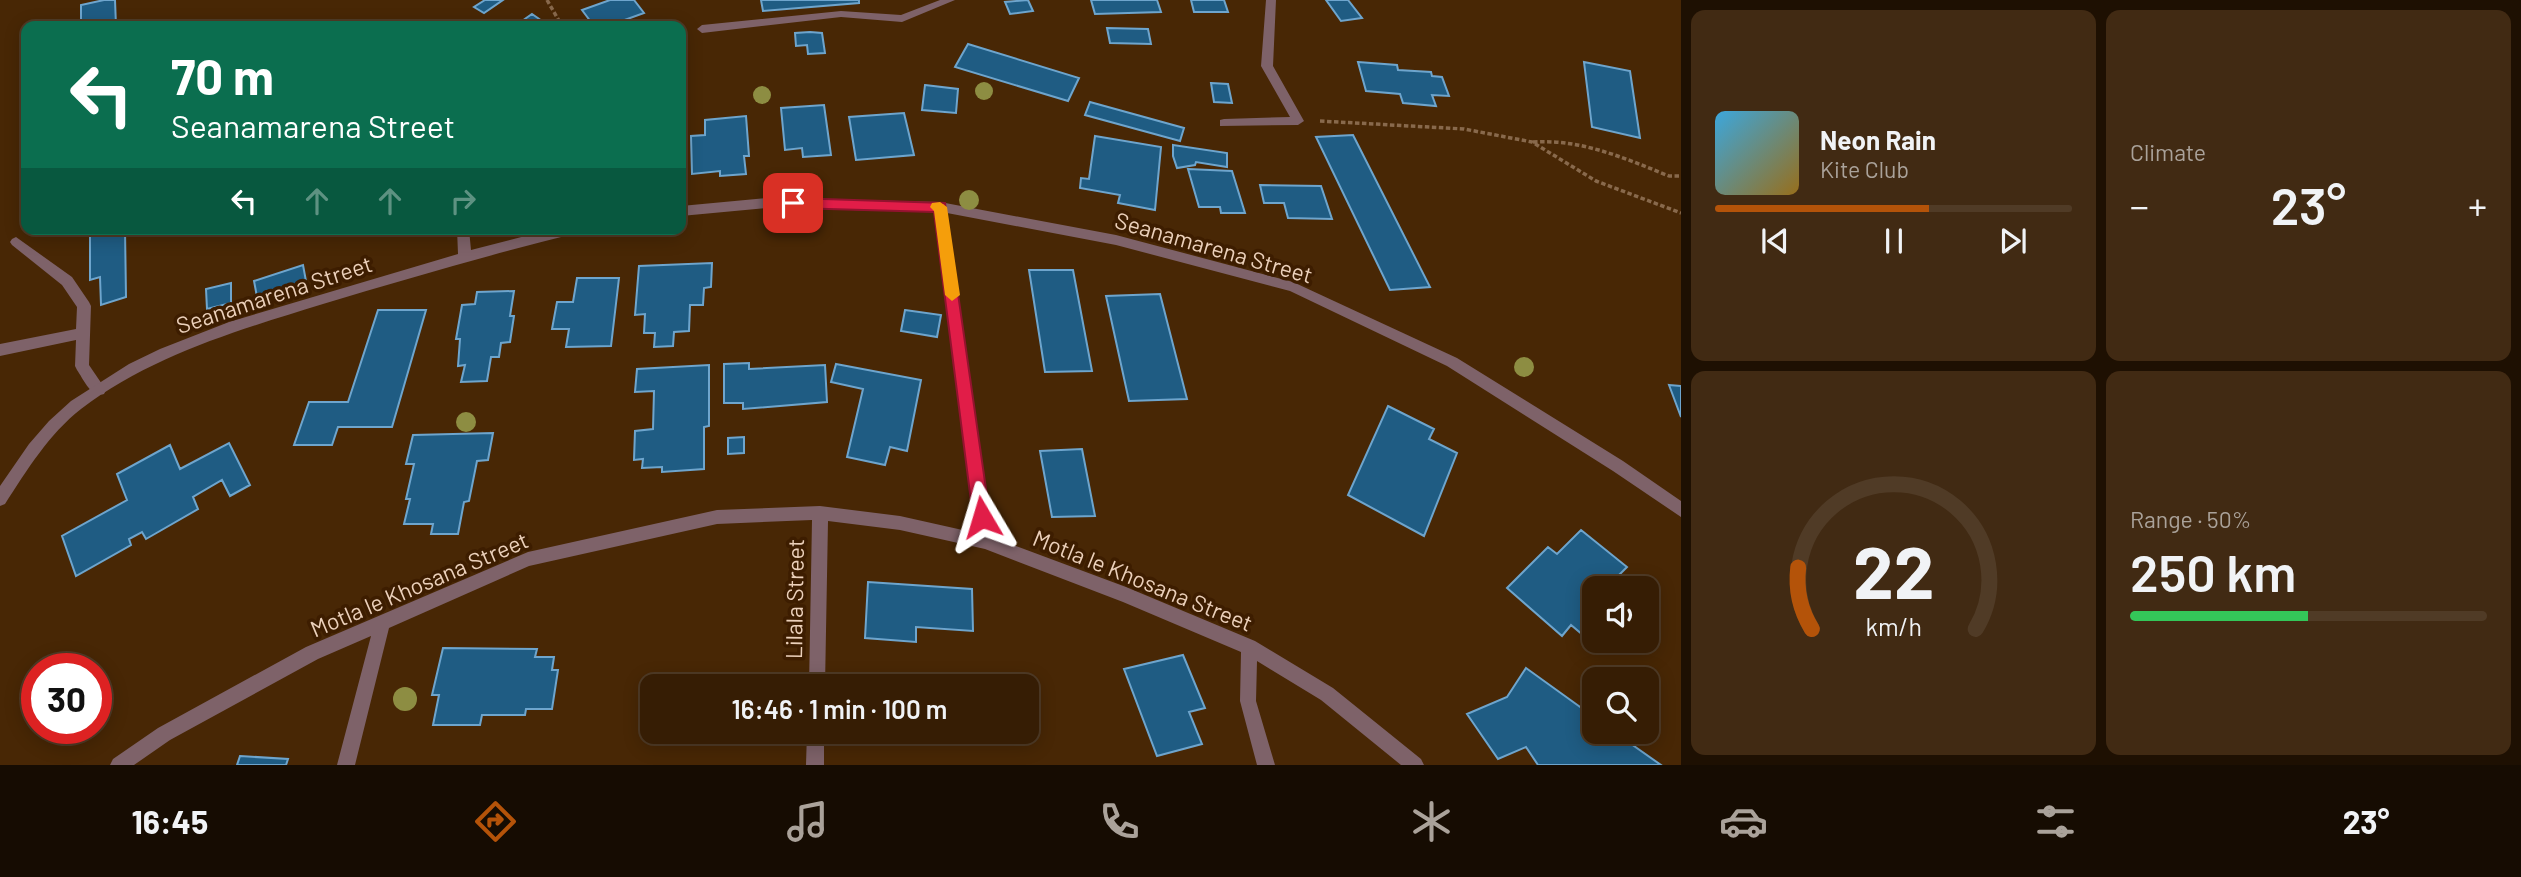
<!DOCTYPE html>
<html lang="en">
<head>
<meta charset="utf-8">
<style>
  body { margin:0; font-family:Barlow,sans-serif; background:#412a13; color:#f1f3f6; height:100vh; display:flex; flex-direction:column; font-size:26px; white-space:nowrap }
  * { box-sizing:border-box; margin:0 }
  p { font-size:23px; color:#aaa29a }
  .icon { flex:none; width:38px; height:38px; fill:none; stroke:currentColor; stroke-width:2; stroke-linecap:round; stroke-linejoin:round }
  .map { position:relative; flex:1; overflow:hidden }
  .sheet { display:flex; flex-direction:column; gap:10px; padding:10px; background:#1e1002; width:840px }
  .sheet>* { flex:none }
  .top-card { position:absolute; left:21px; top:21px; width:665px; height:214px; border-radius:14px; box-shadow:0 4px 18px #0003,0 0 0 2px #503b26; background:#0b6e4f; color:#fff; overflow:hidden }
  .buttons { position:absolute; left:1582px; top:576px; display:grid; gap:14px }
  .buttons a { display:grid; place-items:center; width:77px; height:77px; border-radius:14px; background:#361d04; box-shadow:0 4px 18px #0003,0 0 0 2px #503b26; font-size:35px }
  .speed { position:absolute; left:21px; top:653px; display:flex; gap:14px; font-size:35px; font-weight:700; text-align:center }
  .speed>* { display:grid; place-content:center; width:91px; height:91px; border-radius:50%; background:#361d04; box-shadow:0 4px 18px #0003,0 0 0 2px #503b26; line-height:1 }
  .speed .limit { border:10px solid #d22; background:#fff; color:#111 }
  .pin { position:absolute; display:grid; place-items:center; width:60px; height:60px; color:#fff; margin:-30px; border-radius:14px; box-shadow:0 4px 10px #0006 }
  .me { position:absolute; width:77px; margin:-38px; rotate:353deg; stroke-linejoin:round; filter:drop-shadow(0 0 5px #0008) }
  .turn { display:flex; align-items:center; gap:24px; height:147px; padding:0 35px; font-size:32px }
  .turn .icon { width:91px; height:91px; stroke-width:2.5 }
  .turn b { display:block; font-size:49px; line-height:60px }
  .lanes { display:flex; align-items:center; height:66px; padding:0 35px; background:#0003; justify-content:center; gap:35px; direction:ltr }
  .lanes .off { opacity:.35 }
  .big { font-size:52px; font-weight:600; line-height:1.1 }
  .sheet .widget { flex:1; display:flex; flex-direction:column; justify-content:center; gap:10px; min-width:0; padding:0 24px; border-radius:14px; background:#412a13 }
  .sheet .dial { align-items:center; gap:0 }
  .dial svg { height:182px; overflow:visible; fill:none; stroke:#503b26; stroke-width:7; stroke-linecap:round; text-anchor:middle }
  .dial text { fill:#f1f3f6; stroke:none }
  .song { display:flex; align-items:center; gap:21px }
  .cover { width:84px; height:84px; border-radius:10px; background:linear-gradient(135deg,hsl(200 70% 55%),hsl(40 70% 35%)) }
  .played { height:7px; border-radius:4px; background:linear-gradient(90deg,#b45309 60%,#503b26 60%) }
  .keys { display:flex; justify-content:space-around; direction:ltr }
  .heat { display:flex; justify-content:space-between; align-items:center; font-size:38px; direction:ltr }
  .charge { height:10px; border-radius:5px; background:linear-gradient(90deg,#34c759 50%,#503b26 0) }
  .sheet .tiles { flex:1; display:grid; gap:10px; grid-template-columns:repeat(2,1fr) }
  .trip { position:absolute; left:640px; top:674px; width:399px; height:70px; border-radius:14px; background:#361d04; box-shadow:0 4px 18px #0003,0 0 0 2px #503b26; font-weight:600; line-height:70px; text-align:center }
  .tab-bar { display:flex; height:112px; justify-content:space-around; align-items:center; background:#160c02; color:#aaa29a }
  .tab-bar .icon { width:49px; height:49px }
  .tab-bar .on { color:#b45309 }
  .tab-bar b { font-size:32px; color:#f1f3f6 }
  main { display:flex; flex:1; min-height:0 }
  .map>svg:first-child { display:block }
</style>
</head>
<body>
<main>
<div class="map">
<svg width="1681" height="765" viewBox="0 0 1681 765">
  <rect width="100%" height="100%" fill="#482705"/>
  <path fill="#1f5c83" stroke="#6ea5cd" stroke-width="2" d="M104,0H115L116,26H81V5Z
    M485,0H503L484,13L474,7Z
    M610,0H634L644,13L608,26H594L582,10Z
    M761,0H859V3L763,11Z
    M1028,0L1033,11L1010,14L1005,2Z
    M1091,0H1157L1161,12L1095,14Z
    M1191,0H1224L1228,12H1194Z
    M1326,0H1348L1362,18L1341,21Z
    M532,14L542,21L534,26L522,21Z
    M1107,28L1148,29L1151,44L1110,43Z
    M810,32L822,33L825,53L808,54L807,45L796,46L795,33Z
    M968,44L1079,78L1068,101L955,67Z
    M1358,62L1397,65L1398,70L1431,72L1432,76L1442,77L1449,96L1432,95L1436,106L1403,103L1400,94L1366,91Z
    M1584,62L1630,71L1640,138L1592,127Z
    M1211,83L1228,84L1232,103L1214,102Z
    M925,85L958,89L956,113L922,110Z
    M1090,102L1184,128L1180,141L1085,115Z
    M824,105L831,155L803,157L802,148L785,150L781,108Z
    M904,113L914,155L856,160L849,117Z
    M746,116L749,156H744L746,174L720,176V171L692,174L691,136L705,135V120Z
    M1353,135L1430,287L1390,290L1316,137Z
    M1095,136L1161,147L1155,210L1118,203L1120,195L1080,188L1081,178L1089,179Z
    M1173,145L1227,153V167L1196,162L1195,165L1177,168L1173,156Z
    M1188,169L1232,171L1245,213H1221L1220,207H1199Z
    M1260,185L1321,186L1332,219L1288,218L1284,203H1264Z
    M113,229H125L126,297L101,305L100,277L90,280V235Z
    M712,263L711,287L704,288L703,305H690L689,331L674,332L673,346L654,347L655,333H644L645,314L635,315L639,266Z
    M303,265L306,281L257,297L254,281Z
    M1029,270H1073L1092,371L1045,372Z
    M577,278H619L611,346L566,347L569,329H552L557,302H573Z
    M231,283V303L207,309L206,289Z
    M514,291L510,316H514L510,342L501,343L499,357H491L487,381L461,382L465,365L458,366L460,339H456L462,305L475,304L477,292Z
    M1160,294L1187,399L1129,401L1106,296Z
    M378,310H426L392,427H338L332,445H294L309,402H348Z
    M905,310L941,315L937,337L901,331Z
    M749,363V369L825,365L827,402L743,409V403H724V364Z
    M836,364L921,380L907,451L890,447L885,465L847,457L863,389L831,382Z
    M709,365V426L704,427V469L662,472V467L642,468L643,459L634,460L635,431L653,429L654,391L635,392L637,369Z
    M1669,385L1681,386V417Z
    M1388,406L1434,429L1429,439L1457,453L1424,536L1348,495Z
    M493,433L488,460L477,461L469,501L464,502L458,534H431L433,524H404L410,499H406L414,464H406L413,435Z
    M744,437V453L728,454V438Z
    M229,443L250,485L230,496L222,480L193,497L198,509L146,539L142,532L129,539L131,545L76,576L62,536L127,500L117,474L170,445L180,469Z
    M1082,449L1095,516L1052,517L1040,451Z
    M1581,530L1627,567L1606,588H1594V622L1583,635L1571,625L1562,636L1507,588L1548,547L1557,554Z
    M868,582L972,589L973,631L916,627V642L865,638Z
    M443,648L537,649L535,657H554L552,670H558L552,709H526L525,715H482L480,725H433L439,695H432Z
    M1183,655L1205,708L1189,712L1202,744L1157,756L1124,669Z
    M1526,668L1594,717V732H1614L1661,765H1538L1526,747L1498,759L1467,714L1507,697Z
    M240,756L288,759L286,765H237Z"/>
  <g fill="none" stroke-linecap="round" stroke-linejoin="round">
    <path stroke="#88694c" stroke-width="3.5" stroke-dasharray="4.5 2.5" stroke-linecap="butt" d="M547,0L562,26
      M1320,121L1464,129L1532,142L1596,181L1681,213
      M1533,142C1582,139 1624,158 1669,176H1681"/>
    <path fill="#7e6269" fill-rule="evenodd" d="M1266,0H1276L1273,66L1304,121L1298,125L1220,126V120L1224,119L1290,117L1261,66Z
      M16,237L72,277L89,302L91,306L89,365L106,390L104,394C91,398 84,380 77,370L75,366L76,340L0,356V344L76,329L77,307L62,285L12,245L10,242L12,239Z"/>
    <path fill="#7e6269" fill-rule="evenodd" d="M940,0H955L902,22L841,17L702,33L697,29L702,25L841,11L901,15Z
      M768,198L940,202L1116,235L1293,282L1457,358L1623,461L1681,501V517L1613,471L1447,366L1290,291L1116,245L947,213L992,537L1126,587L1255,641L1333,688L1421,759L1424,765H1401L1321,700L1257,661L1256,701L1275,765H1257L1240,701L1241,652L1123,602L985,549L900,530L828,521L825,686H809L812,520L717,524L529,566L389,628L355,765H337L371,636L318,659L170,740L134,765H110L113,759L158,728L306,647L528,552L717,510L820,506L900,516L976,533L934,212L768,208L681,216V206Z
      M457,229H469L471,250L552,229H579L573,234C489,255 406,279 323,304C239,330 152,355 81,409C49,434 27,470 5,504L0,506V486L29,444L49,421L71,401L129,364L160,349L229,322L458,254Z
      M807,732H824V765H806Z"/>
  </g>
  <g fill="#8d8d42">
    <circle cx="984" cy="91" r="9"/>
    <circle cx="762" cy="95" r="9"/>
    <circle cx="969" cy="200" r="10"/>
    <circle cx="1524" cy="367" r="10"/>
    <circle cx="466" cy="422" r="10"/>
    <circle cx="405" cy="699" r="12"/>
  </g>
  <path fill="#e11d48" stroke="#92132f" stroke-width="2" d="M793,198L945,203L990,517L988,522L982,525L975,522L973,517L934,212L793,208L786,203Z"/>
  <path fill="#f59e0b" d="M940,202L947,207L960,295L952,301L945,295L934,211L930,207L932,203Z"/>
  <g text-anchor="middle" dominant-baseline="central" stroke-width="7" stroke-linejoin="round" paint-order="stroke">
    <g font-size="23" fill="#ebd0ba" stroke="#3d1d00">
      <text transform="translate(1214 247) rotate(16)">Seanamarena Street</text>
      <text transform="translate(274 294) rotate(-18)">Seanamarena Street</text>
      <text transform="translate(1143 580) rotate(22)">Motla le Khosana Street</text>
      <text transform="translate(419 584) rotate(-23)">Motla le Khosana Street</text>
      <text transform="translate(794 599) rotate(-89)">Lilala Street</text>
    </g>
  </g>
</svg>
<div class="buttons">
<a><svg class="icon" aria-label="sound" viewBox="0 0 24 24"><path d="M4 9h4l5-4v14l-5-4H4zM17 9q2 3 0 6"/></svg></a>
<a><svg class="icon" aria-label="search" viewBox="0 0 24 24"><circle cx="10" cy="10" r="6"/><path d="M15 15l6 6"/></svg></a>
</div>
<div class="speed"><div class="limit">30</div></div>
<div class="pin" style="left:793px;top:203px;background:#d93025"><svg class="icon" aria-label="arrive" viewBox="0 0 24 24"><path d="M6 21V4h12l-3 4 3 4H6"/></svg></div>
<svg class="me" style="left:982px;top:517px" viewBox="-20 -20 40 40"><path d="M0-17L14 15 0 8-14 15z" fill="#e11d48" stroke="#fff" stroke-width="4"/></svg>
<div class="trip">16:46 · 1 min · 100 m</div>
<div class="top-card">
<div class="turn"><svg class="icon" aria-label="left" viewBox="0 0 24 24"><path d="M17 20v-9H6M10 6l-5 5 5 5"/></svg><div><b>70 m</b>Seanamarena Street</div></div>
<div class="lanes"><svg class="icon" aria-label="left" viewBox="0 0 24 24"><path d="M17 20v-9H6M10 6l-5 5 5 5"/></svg><svg class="icon off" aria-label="ahead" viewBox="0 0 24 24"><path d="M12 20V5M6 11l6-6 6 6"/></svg><svg class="icon off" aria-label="ahead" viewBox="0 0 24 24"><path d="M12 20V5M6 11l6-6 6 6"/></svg><svg class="icon off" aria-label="right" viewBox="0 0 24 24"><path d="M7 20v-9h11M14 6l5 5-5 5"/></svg></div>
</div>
</div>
<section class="sheet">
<div class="tiles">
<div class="widget">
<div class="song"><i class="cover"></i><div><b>Neon Rain</b><p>Kite Club</p></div></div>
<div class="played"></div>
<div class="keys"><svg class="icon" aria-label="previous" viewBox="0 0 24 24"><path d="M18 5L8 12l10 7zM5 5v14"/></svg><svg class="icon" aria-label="pause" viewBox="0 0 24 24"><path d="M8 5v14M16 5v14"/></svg><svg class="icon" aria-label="next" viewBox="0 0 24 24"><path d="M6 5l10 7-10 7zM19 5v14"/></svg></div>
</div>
<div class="widget"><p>Climate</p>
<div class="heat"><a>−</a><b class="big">23°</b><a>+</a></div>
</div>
<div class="widget dial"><svg viewBox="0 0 100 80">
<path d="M14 69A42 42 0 1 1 86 69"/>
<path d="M14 69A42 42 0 0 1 8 42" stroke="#b45309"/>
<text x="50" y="56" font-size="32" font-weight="700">22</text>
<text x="50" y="72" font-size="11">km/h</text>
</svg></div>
<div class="widget"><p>Range · 50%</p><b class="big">250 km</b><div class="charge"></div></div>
</div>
</section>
</main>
<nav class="tab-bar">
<b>16:45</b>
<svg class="icon on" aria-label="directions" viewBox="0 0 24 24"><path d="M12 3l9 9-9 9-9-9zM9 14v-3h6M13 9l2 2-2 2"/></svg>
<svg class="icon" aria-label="music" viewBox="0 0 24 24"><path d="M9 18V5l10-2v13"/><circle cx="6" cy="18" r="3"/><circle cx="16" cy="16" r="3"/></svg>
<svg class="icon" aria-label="phone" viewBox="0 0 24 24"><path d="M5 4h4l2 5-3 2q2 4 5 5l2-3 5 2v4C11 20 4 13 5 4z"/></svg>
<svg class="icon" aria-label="climate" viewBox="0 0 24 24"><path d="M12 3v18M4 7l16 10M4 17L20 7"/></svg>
<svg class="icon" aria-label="car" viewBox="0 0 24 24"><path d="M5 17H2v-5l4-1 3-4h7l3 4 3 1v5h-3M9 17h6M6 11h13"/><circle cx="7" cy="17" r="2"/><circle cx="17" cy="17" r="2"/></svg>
<svg class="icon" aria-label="filters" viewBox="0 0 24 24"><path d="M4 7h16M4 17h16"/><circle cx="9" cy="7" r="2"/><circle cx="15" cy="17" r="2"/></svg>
<b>23°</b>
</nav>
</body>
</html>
